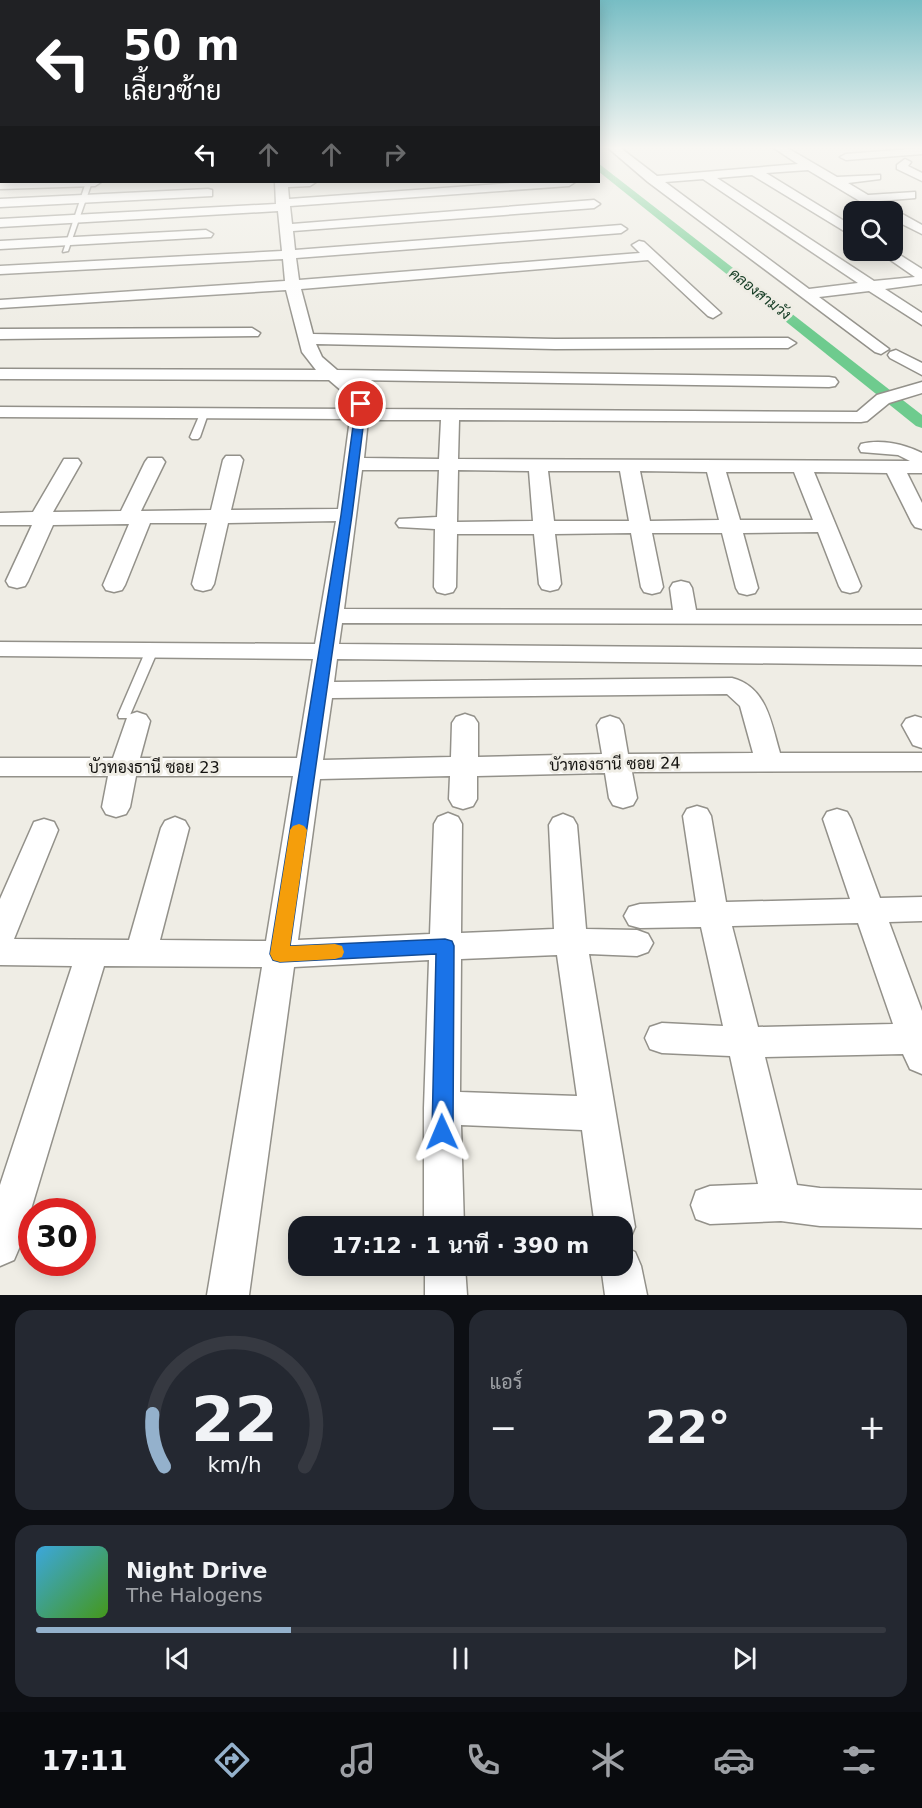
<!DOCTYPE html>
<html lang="th">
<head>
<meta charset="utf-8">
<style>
  body { margin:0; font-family:"DejaVu Sans",Sarabun,sans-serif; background:#242831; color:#f1f3f6; height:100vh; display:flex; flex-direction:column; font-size:22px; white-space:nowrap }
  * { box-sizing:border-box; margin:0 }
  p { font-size:20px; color:#9ea1a6 }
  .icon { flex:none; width:33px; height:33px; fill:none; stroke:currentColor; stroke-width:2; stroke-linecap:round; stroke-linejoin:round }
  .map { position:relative; height:1295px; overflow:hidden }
  .details { display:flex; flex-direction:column; gap:15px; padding:15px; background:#0d0f14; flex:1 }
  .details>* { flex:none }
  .guide { position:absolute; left:0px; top:0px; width:600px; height:183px; box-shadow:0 3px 15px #0003; background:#202124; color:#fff; overflow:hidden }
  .fabs { position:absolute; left:843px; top:201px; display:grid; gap:12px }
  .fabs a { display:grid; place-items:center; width:60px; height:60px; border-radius:12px; background:#171b24; box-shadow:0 3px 15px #0003; font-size:30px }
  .speed { position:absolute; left:18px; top:1198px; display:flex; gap:12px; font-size:30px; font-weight:700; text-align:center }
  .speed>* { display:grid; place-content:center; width:78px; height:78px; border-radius:50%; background:#171b24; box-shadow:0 3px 15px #0003; line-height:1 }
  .speed .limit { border:9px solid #d22; background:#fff; color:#111 }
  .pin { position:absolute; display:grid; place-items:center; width:51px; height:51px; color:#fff; margin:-26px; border:3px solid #fff; border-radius:50%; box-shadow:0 2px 6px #0007 }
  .me { position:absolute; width:66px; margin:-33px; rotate:359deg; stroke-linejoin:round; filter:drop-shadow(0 0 4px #0008) }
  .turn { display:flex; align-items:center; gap:21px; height:126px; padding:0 24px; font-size:27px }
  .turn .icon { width:78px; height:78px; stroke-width:2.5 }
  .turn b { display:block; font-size:42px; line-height:51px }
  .lanes { display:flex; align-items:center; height:57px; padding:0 24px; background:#0003; justify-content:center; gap:30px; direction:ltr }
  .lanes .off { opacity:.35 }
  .big { font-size:45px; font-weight:700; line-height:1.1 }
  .details .card { flex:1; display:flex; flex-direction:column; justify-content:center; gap:9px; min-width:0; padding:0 21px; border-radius:18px; background:#242831 }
  .details .dial { align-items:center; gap:0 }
  .dial svg { height:156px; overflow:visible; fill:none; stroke:#363941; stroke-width:7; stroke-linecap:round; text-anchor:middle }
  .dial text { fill:#f1f3f6; stroke:none }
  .song { display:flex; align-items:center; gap:18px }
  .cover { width:72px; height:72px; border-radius:9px; background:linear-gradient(135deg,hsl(200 70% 55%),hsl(100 70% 35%)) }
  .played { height:6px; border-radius:3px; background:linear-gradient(90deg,#94b1cc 30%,#363941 30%) }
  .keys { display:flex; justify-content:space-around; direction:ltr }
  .heat { display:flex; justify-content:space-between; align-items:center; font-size:33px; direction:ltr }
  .details .tiles { flex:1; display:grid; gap:15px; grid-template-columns:1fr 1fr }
  .card:last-child { grid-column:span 2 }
  .trip { position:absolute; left:288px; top:1216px; width:345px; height:60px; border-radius:18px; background:#171b24; box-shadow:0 3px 15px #0003; font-weight:700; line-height:60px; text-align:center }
  .tabs { display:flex; height:96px; justify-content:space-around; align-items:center; background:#090b0e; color:#9ea1a6 }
  .tabs .icon { width:42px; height:42px }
  .tabs .on { color:#94b1cc }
  .tabs b { font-size:27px; color:#f1f3f6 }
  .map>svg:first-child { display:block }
</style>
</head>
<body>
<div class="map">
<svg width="922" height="1295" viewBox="0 0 922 1295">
  <rect width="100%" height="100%" fill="#efede5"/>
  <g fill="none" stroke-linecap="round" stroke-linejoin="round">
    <path fill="#6ecb8e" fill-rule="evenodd" d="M598,163L922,415V428L916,426L598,171Z"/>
    <g stroke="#93918a" stroke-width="3">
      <path id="service" d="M86,182H92L68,251L63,252Z
        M204,411L208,414L200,437L198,439H192L190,437L200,414Z
        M152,646L158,650L130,715L129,718H119L118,715L146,650Z"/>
    </g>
    <g stroke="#93918a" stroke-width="3">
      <path id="minor" d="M606,146H618L657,176L798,164L771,146H784L837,177L880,175V179L848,183L868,195L915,192V198L879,201L922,225V234L892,219V212H878L808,170L766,173L854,227V237L752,175L717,178L874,281L915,277L876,250H892L922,269V284L885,289L922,313V325L869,291L819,297L889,349L881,354L875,352L648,182ZM703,179L858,283L809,289L665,182Z
        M922,148V154L846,160L840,157L846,154Z
        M905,159L911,162L908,166L922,173V181L897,169V165Z
        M0,163H2V169H0Z
        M0,181L101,182L95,186L0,189Z
        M275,182H316L310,186L288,187L289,199L527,182H575L569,186L290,206L292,224L594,200L600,204L594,208L293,231L295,250L621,225L627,229L621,233L296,258L299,280L640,253L632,245L639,241L644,242L721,313L713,318L708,316L648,260L301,289L313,334L555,339L788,338L796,343L788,348L555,349L316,344L322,357L337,370L829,377L835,378L838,382L835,386L829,387L351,380C359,387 370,398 369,409L857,412L877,395L922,382V393L889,403L867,421L861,422L459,420L458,459L910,461L898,455L861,452L859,448L861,444C881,439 904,444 922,453V473H907L922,503V529L915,527L912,523L887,473L814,472L861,586L858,591L850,593L842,591L839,586L818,532L743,533L758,588L755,593L747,595L739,593L736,588L722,533H652L663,587L660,592L652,594L644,592L641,587L631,533L555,534L561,584L558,589L550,591L542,589L539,584L534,534H457L456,587L453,592L445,594L437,592L434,587L435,529L399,527L396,523L399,519L437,517L439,470H362L344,609L673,610L670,588L673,583L681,581L689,583L692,588L696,610H922V624L342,623L339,644L922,649V665L337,659L334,682L732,678C767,687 771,723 780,753H922V771L632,772L637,798L633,805L623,808L613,805L609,798L605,773L477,776V799L473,806L463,809L453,806L449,799L450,776L320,779L298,940L430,934L434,824L438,817L448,813L458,817L462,824L461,933L554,929L549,825L553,818L563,814L573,818L577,825L586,929L637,930L648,934L653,943L648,952L637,956L589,954L635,1227L629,1241L622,1244V1227H595L582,1130L461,1125L464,1227H424V1108L429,960L294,967L249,1295H207L262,967L104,966L20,1246L14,1260L0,1266V1185L72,966L0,965V899L34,822L44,819L54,822L58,830L14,939L129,940L161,828L165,821L175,817L185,821L189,828L160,940L266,941L293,776H136L130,807L126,814L116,817L106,814L102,807L108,776H0V758H113L128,715L137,712L146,715L150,721L140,758H297L313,659L0,656V642L315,644L336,521L228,523L214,584L211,589L203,591L195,589L192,584L207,523H150L125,585L122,590L114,592L106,590L103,585L129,524L53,525L28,581L25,586L17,588L9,586L6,581L32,525H0V513L33,512L64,459H78L81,463L53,512L121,511L145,462L148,458H162L165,462L141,511L211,510L223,460L226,456H240L243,460L231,510L338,509L350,419L0,417V407L352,409V404L343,392L329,380L0,379V369L316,370L302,352L286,290L0,308V300L285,281L283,259L0,274V266L282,251L278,211L0,227V219L276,204ZM368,420H441L439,459L364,458ZM458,470L529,471L533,521L457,522ZM548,471H620L629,521H554ZM640,471L707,472L719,520L650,521ZM726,472H794L813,520H740ZM727,694L740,706L753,753L628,754L623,725L619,719L610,716L601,719L597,725L602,754L478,757V723L474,717L465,714L456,717L452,723L451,757L323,760L332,698ZM557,955L577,1096L460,1092L461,959Z
        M208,189L212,190V196L0,207V199Z
        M206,230L213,234L211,237L0,249V241Z
        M252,328L260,333L258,336L0,339V329Z
        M896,350L922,363V375L890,358L888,355L890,352Z
        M915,716L922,718V748L913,745L902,725L906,719Z
        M697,806L707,809L711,816L726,902L850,899L823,819L827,812L837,809L847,812L851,819L880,898L922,897V921L889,922L922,1011V1074L910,1069L903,1054L765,1057L797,1185L820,1188L922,1190V1228L820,1226L781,1221L710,1224L696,1219L691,1205L696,1191L710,1186L758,1184L730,1056L662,1053L650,1049L645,1038L650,1027L662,1023L723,1026L701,927L640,928L629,925L624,916L629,907L640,904L696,902L683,816L687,809ZM858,923L893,1024L758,1027L732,926Z
        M622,1246L635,1252L641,1266L647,1295H605L601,1266H622Z
        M425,1266H465L467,1295H425Z"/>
    </g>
    <use href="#service" fill="#fff" fill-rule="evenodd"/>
    <use href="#minor" fill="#fff" fill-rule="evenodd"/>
  </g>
  <linearGradient id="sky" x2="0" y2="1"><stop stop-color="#77bdc4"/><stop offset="0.45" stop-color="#f8f7f3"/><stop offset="1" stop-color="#f8f7f3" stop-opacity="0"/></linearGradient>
  <rect width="922" height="328" fill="url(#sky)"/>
  <path fill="#1a73e8" stroke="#114b97" stroke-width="1.5" d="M361,401L366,404L352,515L290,946L445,939L452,941L454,946L453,1132L450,1139L442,1142L435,1139L432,1132L436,954L280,962L273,960L270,954L341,515L356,404Z"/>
  <path fill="#f59e0b" d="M299,824L304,826L307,830L290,946L335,944L342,946L344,952L342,957L335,959L280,962L273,960L270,954L290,830L293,826Z"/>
  <g text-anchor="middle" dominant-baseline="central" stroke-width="6" stroke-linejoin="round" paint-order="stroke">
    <g font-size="15" font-style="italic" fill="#163d25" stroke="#efede5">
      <text transform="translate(760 294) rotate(38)">คลองสามวัง</text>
    </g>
    <g font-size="16" fill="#13120f" stroke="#efede5">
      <text transform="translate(615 764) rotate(-1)">บัวทองธานี ซอย 24</text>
      <text x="154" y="767">บัวทองธานี ซอย 23</text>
    </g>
  </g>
</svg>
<div class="fabs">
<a><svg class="icon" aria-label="search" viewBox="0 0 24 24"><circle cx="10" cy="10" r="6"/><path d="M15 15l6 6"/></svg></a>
</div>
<div class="speed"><div class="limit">30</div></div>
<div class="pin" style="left:361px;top:404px;background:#d93025"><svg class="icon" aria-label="arrive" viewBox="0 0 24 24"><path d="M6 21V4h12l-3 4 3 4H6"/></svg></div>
<svg class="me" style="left:442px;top:1132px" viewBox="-20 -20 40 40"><path d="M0-17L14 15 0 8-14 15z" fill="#1a73e8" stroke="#fff" stroke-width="4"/></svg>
<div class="trip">17:12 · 1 นาที · 390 m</div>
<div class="guide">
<div class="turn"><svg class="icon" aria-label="left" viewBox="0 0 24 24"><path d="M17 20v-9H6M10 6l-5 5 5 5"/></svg><div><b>50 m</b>เลี้ยวซ้าย</div></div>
<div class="lanes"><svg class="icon" aria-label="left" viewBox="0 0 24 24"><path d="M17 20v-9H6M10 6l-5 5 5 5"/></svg><svg class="icon off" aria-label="ahead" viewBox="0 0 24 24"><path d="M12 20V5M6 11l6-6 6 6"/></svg><svg class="icon off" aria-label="ahead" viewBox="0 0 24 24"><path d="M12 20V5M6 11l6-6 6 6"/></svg><svg class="icon off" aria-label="right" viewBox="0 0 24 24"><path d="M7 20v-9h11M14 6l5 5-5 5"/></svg></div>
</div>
</div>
<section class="details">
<div class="tiles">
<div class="card dial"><svg viewBox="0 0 100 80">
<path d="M14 69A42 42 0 1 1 86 69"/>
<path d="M14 69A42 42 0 0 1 8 42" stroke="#94b1cc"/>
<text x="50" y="56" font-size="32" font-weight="700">22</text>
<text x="50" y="72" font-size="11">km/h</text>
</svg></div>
<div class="card"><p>แอร์</p>
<div class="heat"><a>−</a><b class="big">22°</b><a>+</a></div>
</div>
<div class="card">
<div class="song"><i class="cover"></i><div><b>Night Drive</b><p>The Halogens</p></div></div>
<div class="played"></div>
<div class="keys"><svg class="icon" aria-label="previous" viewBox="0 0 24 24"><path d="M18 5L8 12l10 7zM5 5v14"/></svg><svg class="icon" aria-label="pause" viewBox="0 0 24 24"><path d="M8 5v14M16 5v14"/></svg><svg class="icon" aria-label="next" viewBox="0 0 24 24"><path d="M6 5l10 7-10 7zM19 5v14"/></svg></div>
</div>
</div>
</section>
<nav class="tabs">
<b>17:11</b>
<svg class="icon on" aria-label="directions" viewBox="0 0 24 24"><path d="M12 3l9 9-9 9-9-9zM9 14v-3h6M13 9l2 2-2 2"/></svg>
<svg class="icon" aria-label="music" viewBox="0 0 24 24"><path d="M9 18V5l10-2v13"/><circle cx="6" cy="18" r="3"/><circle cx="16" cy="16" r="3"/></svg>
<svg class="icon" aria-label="phone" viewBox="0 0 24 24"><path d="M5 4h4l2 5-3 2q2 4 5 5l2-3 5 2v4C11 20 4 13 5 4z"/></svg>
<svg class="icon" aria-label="climate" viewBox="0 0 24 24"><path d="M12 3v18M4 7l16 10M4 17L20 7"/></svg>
<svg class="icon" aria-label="car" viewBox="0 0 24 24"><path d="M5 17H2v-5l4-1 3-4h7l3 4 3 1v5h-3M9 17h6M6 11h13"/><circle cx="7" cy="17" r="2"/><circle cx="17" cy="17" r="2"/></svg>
<svg class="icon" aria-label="filters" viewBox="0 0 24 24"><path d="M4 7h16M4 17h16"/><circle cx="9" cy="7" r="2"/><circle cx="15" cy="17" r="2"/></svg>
</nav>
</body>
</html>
